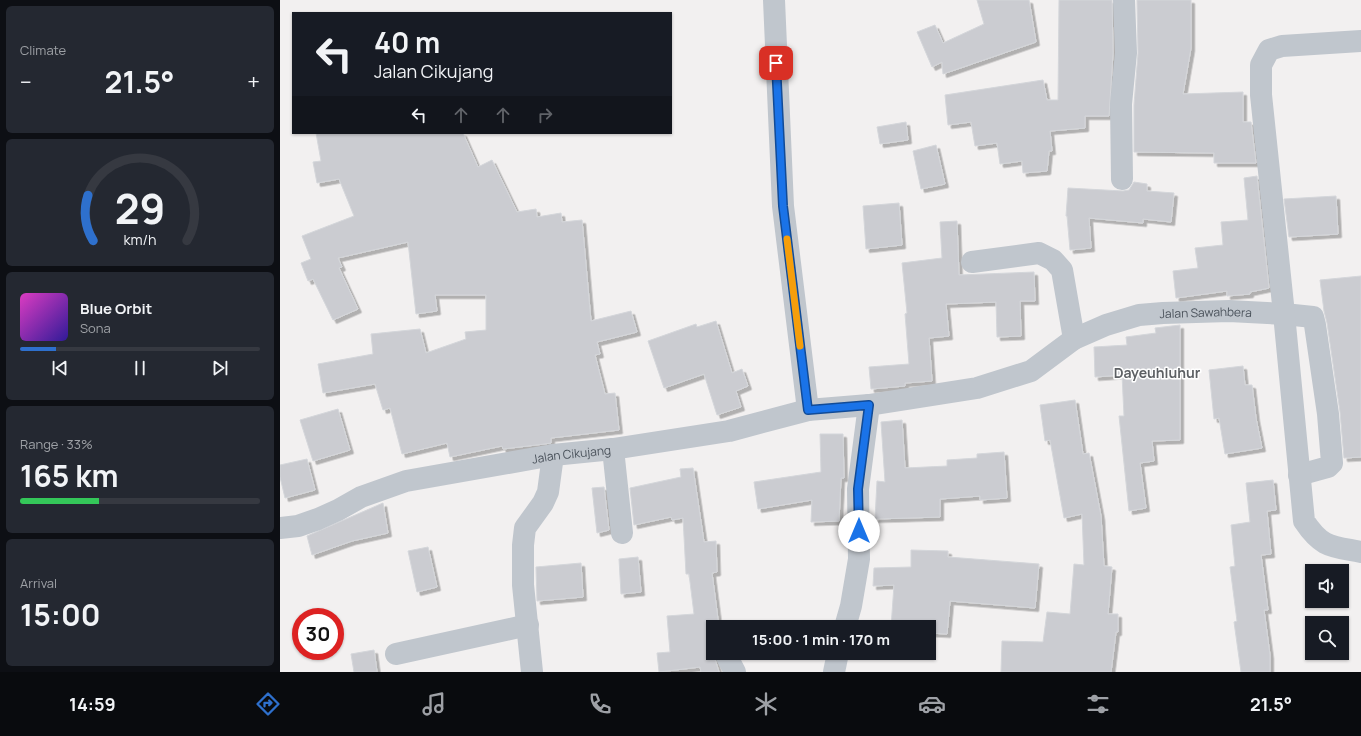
<!DOCTYPE html>
<html lang="en">
<head>
<meta charset="utf-8">
<style>
  body { margin:0; font-family:Manrope,sans-serif; background:#242831; color:#f1f3f6; height:100vh; display:flex; flex-direction:column; font-size:15px; white-space:nowrap }
  * { box-sizing:border-box; margin:0 }
  p { font-size:13px; color:#9ea1a6 }
  .icon { flex:none; width:22px; height:22px; fill:none; stroke:currentColor; stroke-width:2; stroke-linecap:round; stroke-linejoin:round }
  .map { position:relative; flex:1; overflow:hidden }
  .details { display:flex; flex-direction:column; gap:6px; padding:6px; background:#0d0f14; width:280px }
  .details>* { flex:none }
  .banner { position:absolute; left:12px; top:12px; width:380px; height:122px; border-radius:0px; box-shadow:0 1px 3px #0004; background:#171b24; color:#f1f3f6; overflow:hidden }
  .tools { position:absolute; left:1025px; top:564px; display:grid; gap:8px }
  .tools a { display:grid; place-items:center; width:44px; height:44px; border-radius:0px; background:#171b24; box-shadow:0 1px 3px #0004; font-size:20px }
  .speed { position:absolute; left:12px; top:608px; display:flex; gap:8px; font-size:20px; font-weight:700; text-align:center }
  .speed>* { display:grid; place-content:center; width:52px; height:52px; border-radius:50%; background:#171b24; box-shadow:0 1px 3px #0004; line-height:1 }
  .speed .limit { border:6px solid #d22; background:#fff; color:#111 }
  .pin { position:absolute; display:grid; place-items:center; width:34px; height:34px; color:#fff; margin:-17px; border-radius:8px; box-shadow:0 2px 6px #0006 }
  .me { position:absolute; width:44px; margin:-22px; rotate:0deg; stroke-linejoin:round; filter:drop-shadow(0 0 3px #0008) }
  .turn { display:flex; align-items:center; gap:14px; height:84px; padding:0 16px; font-size:18px }
  .turn .icon { width:52px; height:52px; stroke-width:2.5 }
  .turn b { display:block; font-size:28px; line-height:34px }
  .lanes { display:flex; align-items:center; height:38px; padding:0 16px; background:#0003; justify-content:center; gap:20px; direction:ltr }
  .lanes .off { opacity:.35 }
  .big { font-size:30px; font-weight:700; line-height:1.1 }
  .details .card { flex:1; display:flex; flex-direction:column; justify-content:center; gap:6px; min-width:0; padding:0 14px; border-radius:6px; background:#242831 }
  .details .dial { align-items:center; gap:0 }
  .dial svg { height:104px; overflow:visible; fill:none; stroke:#363941; stroke-width:7; stroke-linecap:round; text-anchor:middle }
  .dial text { fill:#f1f3f6; stroke:none }
  .song { display:flex; align-items:center; gap:12px }
  .cover { width:48px; height:48px; border-radius:6px; background:linear-gradient(135deg,hsl(310 70% 55%),hsl(250 70% 35%)) }
  .played { height:4px; border-radius:2px; background:linear-gradient(90deg,#2e70cd 15%,#363941 15%) }
  .keys { display:flex; justify-content:space-around; direction:ltr }
  .heat { display:flex; justify-content:space-between; align-items:center; font-size:22px; direction:ltr }
  .charge { height:6px; border-radius:3px; background:linear-gradient(90deg,#34c759 33%,#363941 0) }
  .trip { position:absolute; left:426px; top:620px; width:230px; height:40px; border-radius:0px; background:#171b24; box-shadow:0 1px 3px #0004; font-weight:700; line-height:40px; text-align:center }
  .menu { display:flex; height:64px; justify-content:space-around; align-items:center; background:#090b0e; color:#9ea1a6 }
  .menu .icon { width:28px; height:28px }
  .menu .on { color:#2e70cd }
  .menu b { font-size:18px; color:#f1f3f6 }
  main { display:flex; flex:1; min-height:0 }
  .map>svg:first-child { display:block }
</style>
</head>
<body>
<main>
<section class="details">
<div class="card"><p>Climate</p>
<div class="heat"><a>−</a><b class="big">21.5°</b><a>+</a></div>
</div>
<div class="card dial"><svg viewBox="0 0 100 80">
<path d="M14 69A42 42 0 1 1 86 69"/>
<path d="M14 69A42 42 0 0 1 10 34" stroke="#2e70cd"/>
<text x="50" y="56" font-size="32" font-weight="700">29</text>
<text x="50" y="72" font-size="11">km/h</text>
</svg></div>
<div class="card">
<div class="song"><i class="cover"></i><div><b>Blue Orbit</b><p>Sona</p></div></div>
<div class="played"></div>
<div class="keys"><svg class="icon" aria-label="previous" viewBox="0 0 24 24"><path d="M18 5L8 12l10 7zM5 5v14"/></svg><svg class="icon" aria-label="pause" viewBox="0 0 24 24"><path d="M8 5v14M16 5v14"/></svg><svg class="icon" aria-label="next" viewBox="0 0 24 24"><path d="M6 5l10 7-10 7zM19 5v14"/></svg></div>
</div>
<div class="card"><p>Range · 33%</p><b class="big">165 km</b><div class="charge"></div></div>
<div class="card"><p>Arrival</p><b class="big">15:00</b></div>
</section>
<div class="map">
<svg width="1081" height="672" viewBox="0 0 1081 672">
  <defs>
    <filter id="shadow"><feDropShadow dx="3.5" dy="3.5" stdDeviation="0" flood-color="#0004"/></filter>
  </defs>
  <rect width="100%" height="100%" fill="#f2f0f0"/>
  <path fill="#cbccd1" stroke="#d4d6da" filter="url(#shadow)" d="M697,0H749L756,42L663,74L662,62L652,67L637,32L655,25L663,43L704,24Z
    M779,0H832L833,53L829,116H805V128L770,131L772,151H769L767,171L743,173L742,161L720,164L717,143L695,146L691,122L668,125L665,95L763,80L767,100H778Z
    M857,0H911V48L903,94L963,92V122H971L976,163H934V153L854,152V105L858,53Z
    M626,122L628,140L600,144L597,127Z
    M36,133H183L198,167L212,160L237,212L256,209L257,217L281,213L282,222L302,220L311,321L351,311L357,332L317,342L320,354L315,355L325,394L335,393L339,430L271,438V443L264,444L223,449L222,446L170,457L167,443L122,454L110,408L103,410L95,384L43,393L38,364L93,354L91,334L140,329L146,353L186,339L185,332L206,330V295H155L157,311L136,314L128,242L58,258L62,267L59,268L78,309L53,320L33,279L28,281L21,263L31,259L22,236L74,216L59,179L37,183L33,162L41,161Z
    M656,145L665,184L641,189L633,151Z
    M977,176L989,288L970,292V294L947,296V291L896,298L893,271L918,268L915,248L943,245L941,222L968,220L964,178Z
    M854,182L867,184V191L894,193L891,222L863,219V223L809,218L811,248L790,250L787,216H786L788,188L843,191L849,190Z
    M1056,196L1058,234L1009,237L1004,199Z
    M619,203L622,245L586,249L583,206Z
    M677,221L679,275L754,272L755,301H740L741,336L717,337L716,302L666,304L669,336L649,338L652,381L625,383V386L591,389L589,367L629,364L625,314L627,313L622,263L662,258L660,222Z
    M1081,276V457L1064,458L1060,412L1047,323L1044,311L1040,280Z
    M436,321L452,373L462,369L468,386L456,391L461,407L437,415L424,374L384,388L368,341L416,324L417,327Z
    M900,325V440L872,441L874,461L860,463L866,508L849,511L839,416H844L842,375L815,377L814,347L847,345L846,337L876,333L875,328Z
    M963,366L965,385H972L976,418L982,448L945,454L939,418L934,419L929,370Z
    M795,400L803,454L809,453L821,516L824,566L832,567L828,614H838V632H836L831,672H721L722,641L763,642L767,612L790,614L794,564L804,565L802,514L784,518L770,440L765,441L760,405Z
    M58,409L70,450L33,461L20,420Z
    M622,420L625,468L667,466V460L697,458V454L724,452L727,498L700,500V496L660,499V517L595,519L597,481L605,482L601,422Z
    M540,434H563L564,478H561L559,521L531,522L532,500L478,509L474,482L541,472Z
    M27,459L35,490L5,498L0,477V465Z
    M413,468L424,542L436,541L437,572L432,573L439,627H433V653L439,672H421L420,667L379,672L377,653L390,652L387,616L414,614L409,574H406L403,518L392,520L391,517L354,525L350,488L401,477L400,469Z
    M993,480L996,510L987,511L991,554L981,555L988,610H984L990,655V672H961L954,622L957,621L950,567L955,566L951,525L970,522L966,483Z
    M324,487L329,530L317,533L312,488Z
    M103,503L108,533L72,541L32,555L27,536Z
    M148,547L157,587L137,592L128,551Z
    M631,550L668,551V557L759,564L755,608L670,601L667,634L649,633V627H611L614,585L593,586L594,568L631,567Z
    M358,557L361,592L341,594L339,559Z
    M301,563L303,597L257,601L256,567Z
    M94,650L97,672H74L71,654Z"/>
  <g fill="none" stroke-linecap="round" stroke-linejoin="round">
    <g stroke="#c0c6cd" stroke-width="22">
      <path d="M494,0L503,206L528,410"/>
      <path d="M842,179L841,104L846,53L844,0"/>
      <path d="M692,262L759,253L773,260L782,270L794,339"/>
      <path d="M333,449L342,533"/>
      <path d="M1019,475L1048,467L1052,463L1048,414L1035,325L1033,317L1004,314L981,95V65L989,50L1002,46L1081,41"/>
      <path id="s1" d="M0,528L18,526L38,519L58,510L81,497L126,481L273,455L333,449L449,431L528,410L589,405L697,388L751,371L794,339L826,325L859,315L883,313L949,311L1004,314L1024,521C1042,548 1051,546 1081,552"/>
      <path d="M565,627L571,606L579,559L578,489L589,405"/>
      <path d="M445,653L455,672"/>
      <path d="M116,654L248,625"/>
      <path d="M252,672L243,585V545L245,528L263,503L268,492L273,455"/>
      <path d="M554,672L558,653"/>
    </g>
  </g>
  <g fill="none" stroke-linecap="round" stroke-linejoin="round">
    <g stroke="#114b97" stroke-width="10">
      <path id="route" d="M496,63L503,206L528,410L589,405L578,489L579,531"/>
    </g>
    <use href="#route" stroke="#1a73e8" stroke-width="7"/>
    <path stroke="#f59e0b" stroke-width="7" d="M507,239L520,346"/>
  </g>
  <g text-anchor="middle" dominant-baseline="central" stroke-width="3" stroke-linejoin="round" paint-order="stroke">
    <g font-size="12" fill="#4a525b" stroke="#fff">
      <text stroke="none"><textPath href="#s1" startOffset="961">Jalan Sawahbera</textPath></text>
      <text stroke="none"><textPath href="#s1" startOffset="303">Jalan Cikujang</textPath></text>
    </g>
    <g font-size="14" font-weight="bold" fill="#5d6064" stroke="#fff">
      <text x="877" y="372">Dayeuhluhur</text>
    </g>
  </g>
</svg>
<div class="tools">
<a><svg class="icon" aria-label="sound" viewBox="0 0 24 24"><path d="M4 9h4l5-4v14l-5-4H4zM17 9q2 3 0 6"/></svg></a>
<a><svg class="icon" aria-label="search" viewBox="0 0 24 24"><circle cx="10" cy="10" r="6"/><path d="M15 15l6 6"/></svg></a>
</div>
<div class="speed"><div class="limit">30</div></div>
<div class="pin" style="left:496px;top:63px;background:#d93025"><svg class="icon" aria-label="arrive" viewBox="0 0 24 24"><path d="M6 21V4h12l-3 4 3 4H6"/></svg></div>
<svg class="me" style="left:579px;top:531px" viewBox="-20 -20 40 40"><circle r="19" fill="#fff"/><path d="M0-13L10 11 0 6-10 11z" fill="#1a73e8"/></svg>
<div class="trip">15:00 · 1 min · 170 m</div>
<div class="banner">
<div class="turn"><svg class="icon" aria-label="left" viewBox="0 0 24 24"><path d="M17 20v-9H6M10 6l-5 5 5 5"/></svg><div><b>40 m</b>Jalan Cikujang</div></div>
<div class="lanes"><svg class="icon" aria-label="left" viewBox="0 0 24 24"><path d="M17 20v-9H6M10 6l-5 5 5 5"/></svg><svg class="icon off" aria-label="ahead" viewBox="0 0 24 24"><path d="M12 20V5M6 11l6-6 6 6"/></svg><svg class="icon off" aria-label="ahead" viewBox="0 0 24 24"><path d="M12 20V5M6 11l6-6 6 6"/></svg><svg class="icon off" aria-label="right" viewBox="0 0 24 24"><path d="M7 20v-9h11M14 6l5 5-5 5"/></svg></div>
</div>
</div>
</main>
<nav class="menu">
<b>14:59</b>
<svg class="icon on" aria-label="directions" viewBox="0 0 24 24"><path d="M12 3l9 9-9 9-9-9zM9 14v-3h6M13 9l2 2-2 2"/></svg>
<svg class="icon" aria-label="music" viewBox="0 0 24 24"><path d="M9 18V5l10-2v13"/><circle cx="6" cy="18" r="3"/><circle cx="16" cy="16" r="3"/></svg>
<svg class="icon" aria-label="phone" viewBox="0 0 24 24"><path d="M5 4h4l2 5-3 2q2 4 5 5l2-3 5 2v4C11 20 4 13 5 4z"/></svg>
<svg class="icon" aria-label="climate" viewBox="0 0 24 24"><path d="M12 3v18M4 7l16 10M4 17L20 7"/></svg>
<svg class="icon" aria-label="car" viewBox="0 0 24 24"><path d="M5 17H2v-5l4-1 3-4h7l3 4 3 1v5h-3M9 17h6M6 11h13"/><circle cx="7" cy="17" r="2"/><circle cx="17" cy="17" r="2"/></svg>
<svg class="icon" aria-label="filters" viewBox="0 0 24 24"><path d="M4 7h16M4 17h16"/><circle cx="9" cy="7" r="2"/><circle cx="15" cy="17" r="2"/></svg>
<b>21.5°</b>
</nav>
</body>
</html>
